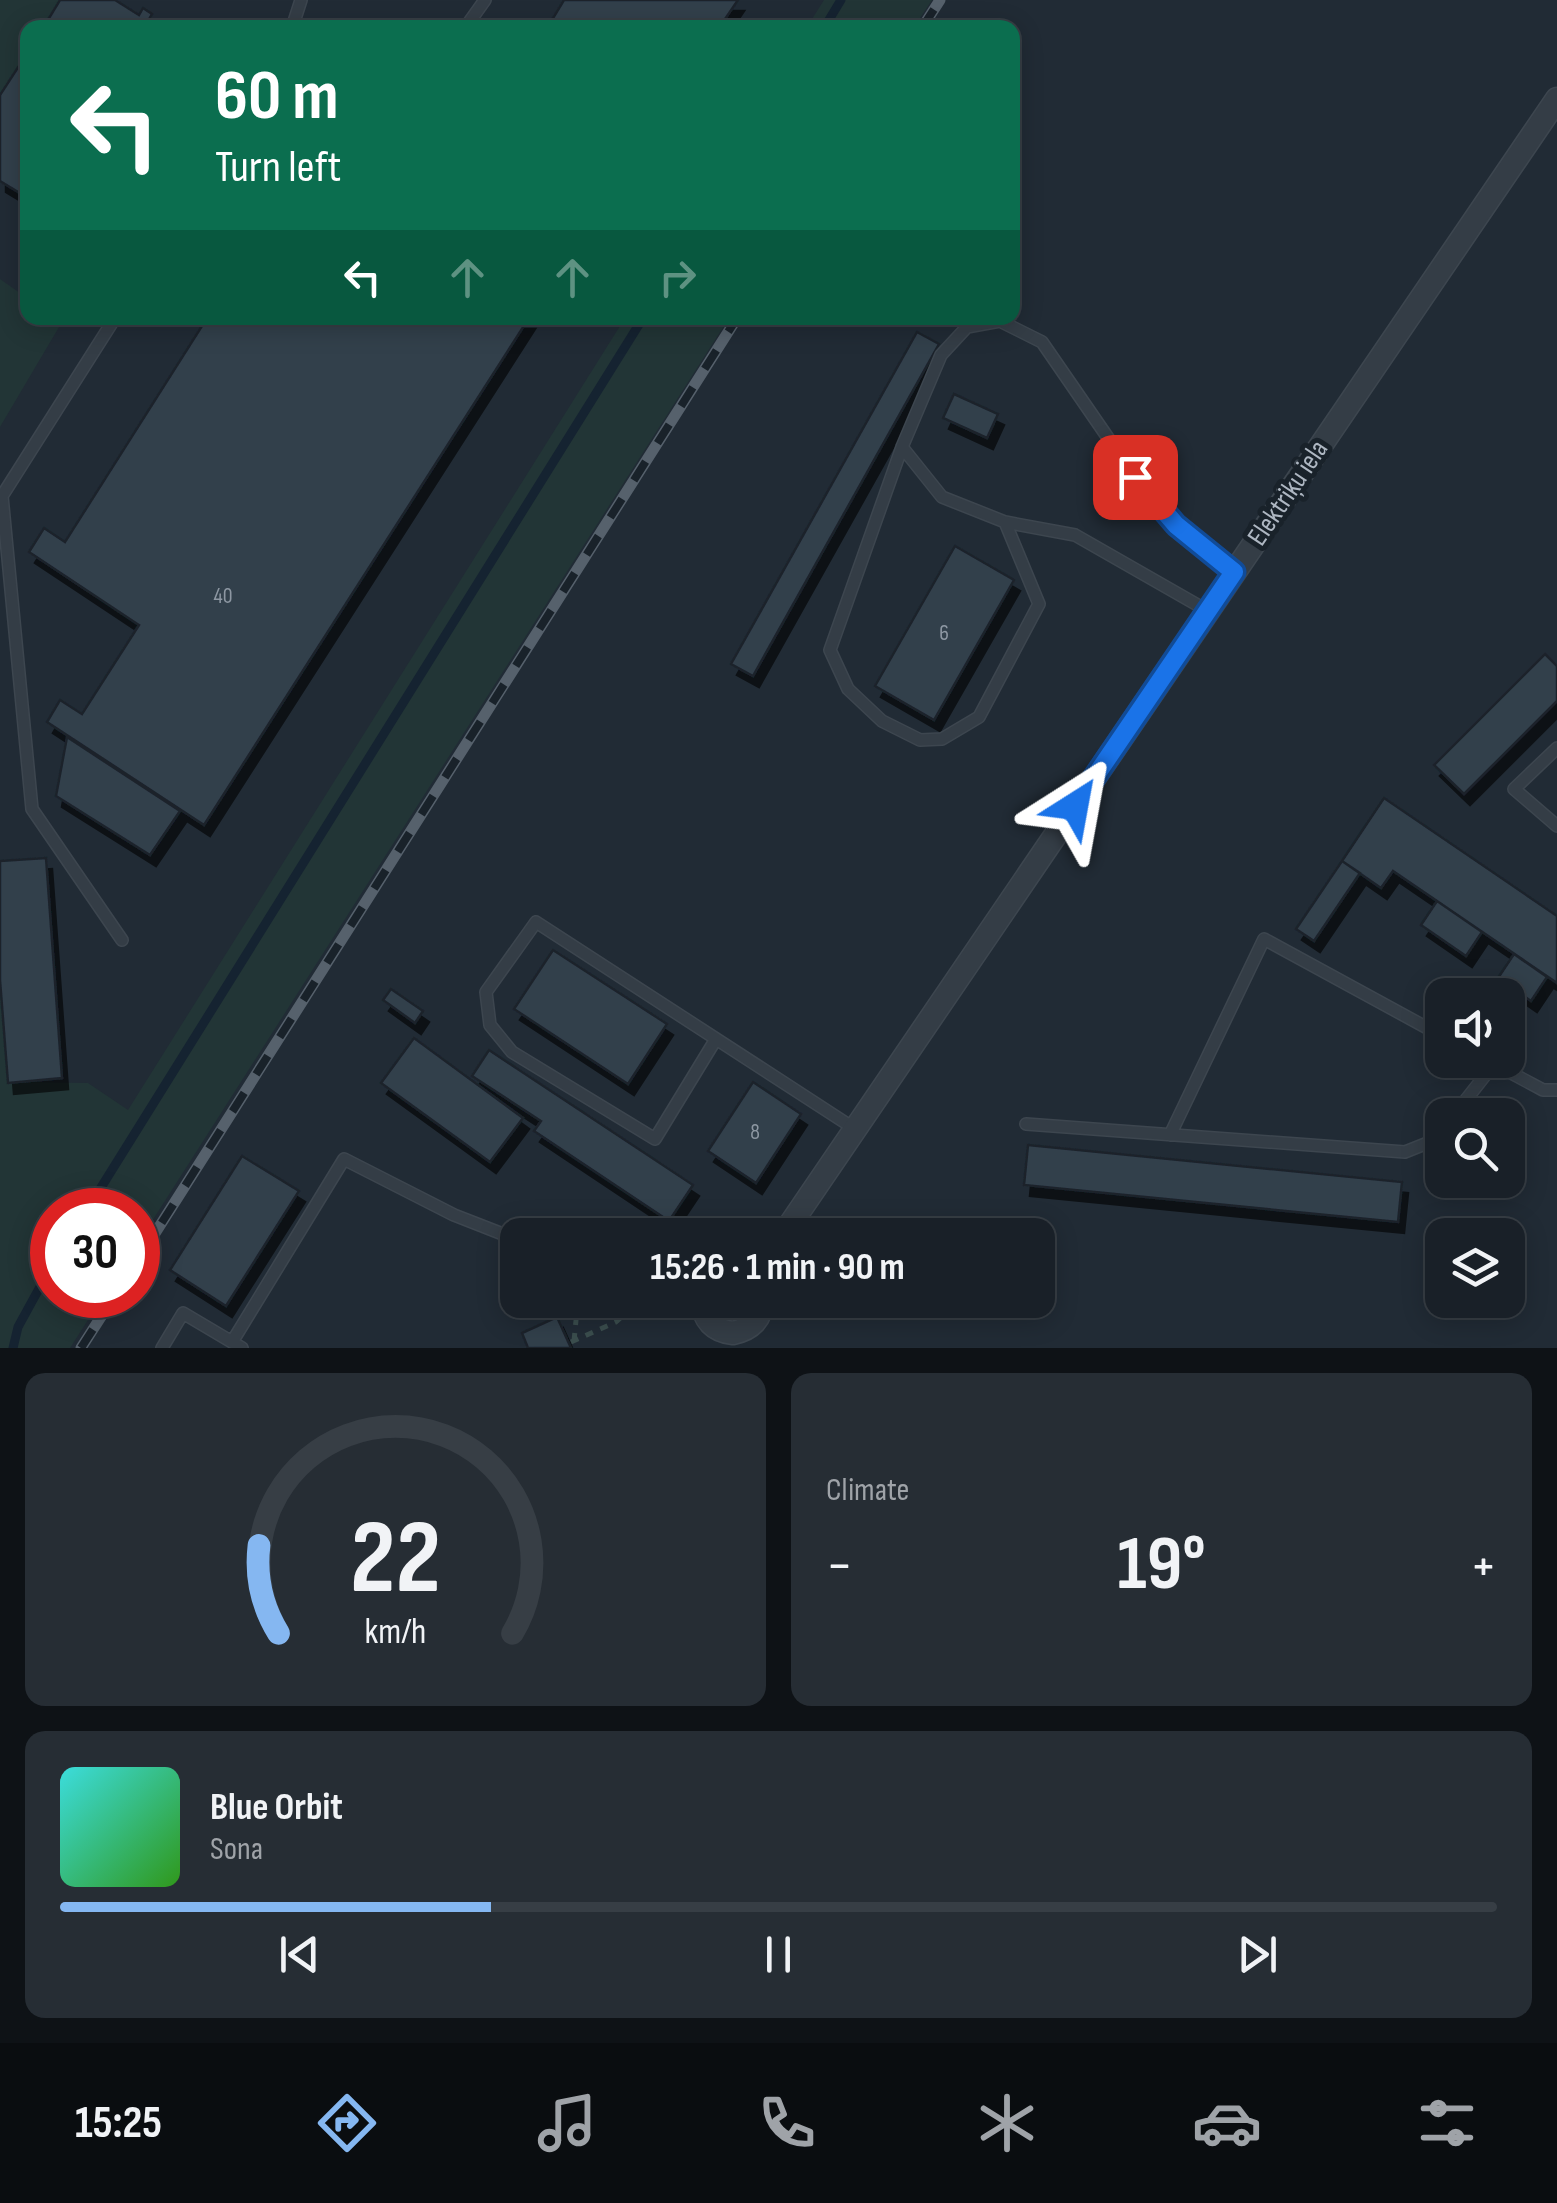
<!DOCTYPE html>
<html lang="en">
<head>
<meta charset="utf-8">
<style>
  body { margin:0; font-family:"Sofia Sans Condensed",sans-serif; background:#262d34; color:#f1f3f6; height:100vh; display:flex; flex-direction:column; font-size:38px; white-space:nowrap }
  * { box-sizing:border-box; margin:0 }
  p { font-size:32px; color:#9fa3a8 }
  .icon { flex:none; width:55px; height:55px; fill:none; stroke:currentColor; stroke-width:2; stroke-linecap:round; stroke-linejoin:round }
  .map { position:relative; height:1348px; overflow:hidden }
  .side { display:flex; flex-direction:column; gap:25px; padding:25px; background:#0e1216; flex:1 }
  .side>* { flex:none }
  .top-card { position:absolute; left:20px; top:20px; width:1000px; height:305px; border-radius:20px; box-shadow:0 5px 25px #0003,0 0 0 2px #373e45; background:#0b6e4f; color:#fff; overflow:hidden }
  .buttons { position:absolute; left:1425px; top:978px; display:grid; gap:20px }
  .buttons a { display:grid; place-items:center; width:100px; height:100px; border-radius:20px; background:#192028; box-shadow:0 5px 25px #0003,0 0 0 2px #373e45; font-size:50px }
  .speed { position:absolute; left:30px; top:1188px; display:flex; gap:20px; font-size:50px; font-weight:700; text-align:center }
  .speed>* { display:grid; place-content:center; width:130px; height:130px; border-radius:50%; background:#192028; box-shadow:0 5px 25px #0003,0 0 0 2px #373e45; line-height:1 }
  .speed .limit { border:15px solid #d22; background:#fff; color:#111 }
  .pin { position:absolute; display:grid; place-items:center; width:85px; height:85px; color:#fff; margin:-42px; border-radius:20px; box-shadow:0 5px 15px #0006 }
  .me { position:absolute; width:110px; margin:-55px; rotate:34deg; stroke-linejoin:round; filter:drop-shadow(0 0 8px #0008) }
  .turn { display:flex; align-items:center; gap:35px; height:210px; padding:0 30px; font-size:45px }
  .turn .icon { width:130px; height:130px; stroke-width:2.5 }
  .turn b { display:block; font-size:70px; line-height:85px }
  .lanes { display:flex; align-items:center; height:95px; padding:0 30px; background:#0003; justify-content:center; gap:50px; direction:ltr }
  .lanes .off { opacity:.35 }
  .big { font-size:75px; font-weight:700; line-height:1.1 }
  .side .tile { flex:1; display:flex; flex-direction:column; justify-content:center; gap:15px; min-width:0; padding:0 35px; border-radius:20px; background:#262d34 }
  .side .dial { align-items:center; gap:0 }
  .dial svg { height:260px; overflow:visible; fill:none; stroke:#373e45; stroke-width:7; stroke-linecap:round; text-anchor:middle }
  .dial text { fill:#f1f3f6; stroke:none }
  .song { display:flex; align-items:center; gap:30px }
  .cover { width:120px; height:120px; border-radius:15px; background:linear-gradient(135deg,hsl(180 70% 55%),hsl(110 70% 35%)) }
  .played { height:10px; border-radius:5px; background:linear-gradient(90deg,#85b7f1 30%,#373e45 30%) }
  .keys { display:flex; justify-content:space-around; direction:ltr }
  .heat { display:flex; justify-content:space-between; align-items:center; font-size:55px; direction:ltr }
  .side .tiles { flex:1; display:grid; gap:25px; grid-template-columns:1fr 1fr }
  .tile:last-child { grid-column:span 2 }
  .trip { position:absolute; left:500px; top:1218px; width:555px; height:100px; border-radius:20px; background:#192028; box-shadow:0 5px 25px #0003,0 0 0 2px #373e45; font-weight:700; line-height:100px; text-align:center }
  .tab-bar { display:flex; height:160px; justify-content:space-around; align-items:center; background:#0a0d10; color:#9fa3a8 }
  .tab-bar .icon { width:70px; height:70px }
  .tab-bar .selected { color:#85b7f1 }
  .tab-bar b { font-size:45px; color:#f1f3f6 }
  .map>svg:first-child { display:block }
</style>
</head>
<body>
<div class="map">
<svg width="1557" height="1348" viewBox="0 0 1557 1348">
  <defs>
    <filter id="shadow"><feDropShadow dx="6" dy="11" stdDeviation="0" flood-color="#0009"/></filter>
  </defs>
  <rect width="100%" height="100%" fill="#212b35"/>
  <path fill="#223536" d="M0,0H60L43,27L28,28L27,52L0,95Z
    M824,0H932L914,27H807Z
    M0,279L27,298L28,318H55L62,322L0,427Z
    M625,318H729L138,1243V1210H52V1295H104L70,1348H0V980L9,1082L88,1083L128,1110Z"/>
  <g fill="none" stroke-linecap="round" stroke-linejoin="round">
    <path stroke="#152331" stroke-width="9" d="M824,28L841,0
      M87,1210L643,318
      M13,1348L18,1327L52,1265"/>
  </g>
  <path fill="#333f4c" stroke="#1b242c" stroke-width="2.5" filter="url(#shadow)" d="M60,0H115L139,15L143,8L152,14L148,21L159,28H43Z
    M564,0H738L719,28H547Z
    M28,52V198L0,181V95Z
    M207,318H529L204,825L47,722L60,700L82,714L139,625L29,552L44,528L65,542Z
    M917,332L939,344L753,676L731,664Z
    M954,394L998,414L987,438L943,418Z
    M955,546L1014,580L934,720L875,686Z
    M1545,654L1557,666V701L1464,794L1434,765Z
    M67,737L180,811L150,855L56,796Z
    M1384,798L1557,916V983L1393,871L1381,888L1342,861Z
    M46,858L62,1078L8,1083L0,980V861Z
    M1342,861L1360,873L1314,941L1296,929Z
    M1437,901L1482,932L1466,956L1421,925Z
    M553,950L667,1024L628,1084L514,1009Z
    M1514,954L1547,977L1531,1001L1498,978Z
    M391,989L423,1011L415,1023L383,1000Z
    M414,1038L523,1118L490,1162L381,1083Z
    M489,1050L693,1185L669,1221L534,1131L541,1121L472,1076Z
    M753,1082L801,1114L756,1183L708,1151Z
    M1028,1145L1402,1182L1398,1222L1024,1185Z
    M242,1156L299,1191L226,1306L170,1270Z
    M557,1317L571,1348H528L522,1333Z"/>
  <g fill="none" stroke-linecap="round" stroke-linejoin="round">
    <g stroke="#3d464f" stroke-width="14">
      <path id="lane" d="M292,28L301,0
        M465,28L485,0
        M115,318L2,496L32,809L122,940
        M902,447L942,497L1005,522L1075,535L1208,611
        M1005,522L1039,604L979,717L942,739L920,740L882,721L848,689L830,650L902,447L941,355L967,327L1000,321L1042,342L1135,477L1176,525L1235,572
        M1557,748L1514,789L1557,826
        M716,1039L655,1139L512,1052L490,1025L486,992L536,922L855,1129
        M1487,1060L1543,1090H1557
        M1454,1115L1494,1064
        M1026,1124L1405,1152L1435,1140L1442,1130
        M1170,1135L1264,939L1442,1036
        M232,1342L344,1159L454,1215L518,1240
        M162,1348L183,1313L242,1348"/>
    </g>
    <g stroke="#3d464f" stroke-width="25">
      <path id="street" d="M783,1235L1557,99
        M702,1300C703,1320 714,1331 733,1333C751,1329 762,1319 762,1300"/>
    </g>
    <path stroke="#3b4e4e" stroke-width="5" stroke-dasharray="8 8" stroke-linecap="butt" d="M574,1341L578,1300
      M571,1342L616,1322L626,1313"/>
    <use href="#lane" stroke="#343d46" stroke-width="11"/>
    <use href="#street" stroke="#343d46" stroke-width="22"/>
    <g stroke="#56616c" stroke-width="11">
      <path id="rail" d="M922,28L940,0
        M138,1260L737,318
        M81,1348L115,1295"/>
    </g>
    <use href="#rail" stroke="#19222a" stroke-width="8" stroke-dasharray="22" stroke-linecap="butt"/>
  </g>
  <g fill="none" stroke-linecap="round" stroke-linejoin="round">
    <g stroke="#114b97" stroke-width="25">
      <path id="route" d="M1075,806L1234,572L1176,525L1135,477"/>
    </g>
    <use href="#route" stroke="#1a73e8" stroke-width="18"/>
  </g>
  <g text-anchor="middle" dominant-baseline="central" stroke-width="10" stroke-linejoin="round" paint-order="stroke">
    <g font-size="22" fill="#8d97a2">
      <text x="223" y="596">40</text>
      <text x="944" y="633">6</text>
      <text x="755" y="1132">8</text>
    </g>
    <g font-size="28" fill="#aeb7c2" stroke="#19222a">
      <text transform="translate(1288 493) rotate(-56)">Elektriķu iela</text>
    </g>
  </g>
</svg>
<div class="buttons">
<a><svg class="icon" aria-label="sound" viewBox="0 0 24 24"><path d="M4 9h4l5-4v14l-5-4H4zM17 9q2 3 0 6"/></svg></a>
<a><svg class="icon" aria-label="search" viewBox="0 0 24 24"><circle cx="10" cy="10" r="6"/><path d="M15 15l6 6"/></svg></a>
<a><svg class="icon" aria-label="layers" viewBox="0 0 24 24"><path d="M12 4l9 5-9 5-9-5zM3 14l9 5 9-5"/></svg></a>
</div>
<div class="speed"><div class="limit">30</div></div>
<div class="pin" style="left:1135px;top:477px;background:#d93025"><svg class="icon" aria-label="arrive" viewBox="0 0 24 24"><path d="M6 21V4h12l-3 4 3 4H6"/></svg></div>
<svg class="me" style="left:1075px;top:806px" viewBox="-20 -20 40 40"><path d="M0-17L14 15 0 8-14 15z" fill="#1a73e8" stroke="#fff" stroke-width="4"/></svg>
<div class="trip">15:26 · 1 min · 90 m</div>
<div class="top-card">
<div class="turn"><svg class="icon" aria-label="left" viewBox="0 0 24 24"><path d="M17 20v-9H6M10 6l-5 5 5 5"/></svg><div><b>60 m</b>Turn left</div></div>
<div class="lanes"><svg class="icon" aria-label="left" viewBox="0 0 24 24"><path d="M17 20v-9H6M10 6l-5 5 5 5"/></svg><svg class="icon off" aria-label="ahead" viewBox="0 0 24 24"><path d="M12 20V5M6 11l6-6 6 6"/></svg><svg class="icon off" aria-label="ahead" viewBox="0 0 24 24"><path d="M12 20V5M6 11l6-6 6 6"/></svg><svg class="icon off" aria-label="right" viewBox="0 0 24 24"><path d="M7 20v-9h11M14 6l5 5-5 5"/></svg></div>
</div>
</div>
<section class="side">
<div class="tiles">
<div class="tile dial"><svg viewBox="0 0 100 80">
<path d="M14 69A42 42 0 1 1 86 69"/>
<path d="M14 69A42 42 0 0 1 8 42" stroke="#85b7f1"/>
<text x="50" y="56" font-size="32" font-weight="700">22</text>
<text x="50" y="72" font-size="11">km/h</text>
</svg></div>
<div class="tile"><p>Climate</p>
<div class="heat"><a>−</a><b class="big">19°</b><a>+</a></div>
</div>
<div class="tile">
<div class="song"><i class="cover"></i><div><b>Blue Orbit</b><p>Sona</p></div></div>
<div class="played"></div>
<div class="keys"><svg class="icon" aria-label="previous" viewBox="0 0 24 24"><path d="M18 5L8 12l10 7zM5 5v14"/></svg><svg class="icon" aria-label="pause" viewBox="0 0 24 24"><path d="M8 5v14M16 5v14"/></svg><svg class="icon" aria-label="next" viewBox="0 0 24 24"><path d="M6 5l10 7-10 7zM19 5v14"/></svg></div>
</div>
</div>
</section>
<nav class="tab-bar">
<b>15:25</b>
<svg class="icon selected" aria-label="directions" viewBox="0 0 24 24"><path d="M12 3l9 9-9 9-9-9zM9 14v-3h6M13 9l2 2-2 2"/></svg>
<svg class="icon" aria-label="music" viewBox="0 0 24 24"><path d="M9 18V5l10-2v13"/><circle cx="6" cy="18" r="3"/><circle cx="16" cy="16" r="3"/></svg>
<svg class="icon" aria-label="phone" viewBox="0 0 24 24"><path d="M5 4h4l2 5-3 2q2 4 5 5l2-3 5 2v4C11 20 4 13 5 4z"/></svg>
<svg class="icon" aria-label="climate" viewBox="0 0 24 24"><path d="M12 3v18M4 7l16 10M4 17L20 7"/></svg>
<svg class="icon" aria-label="car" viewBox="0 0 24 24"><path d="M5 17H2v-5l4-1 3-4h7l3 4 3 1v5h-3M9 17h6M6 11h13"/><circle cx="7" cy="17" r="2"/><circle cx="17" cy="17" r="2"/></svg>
<svg class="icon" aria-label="filters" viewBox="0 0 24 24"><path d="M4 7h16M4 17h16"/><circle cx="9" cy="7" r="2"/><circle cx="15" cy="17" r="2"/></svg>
</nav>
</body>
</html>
